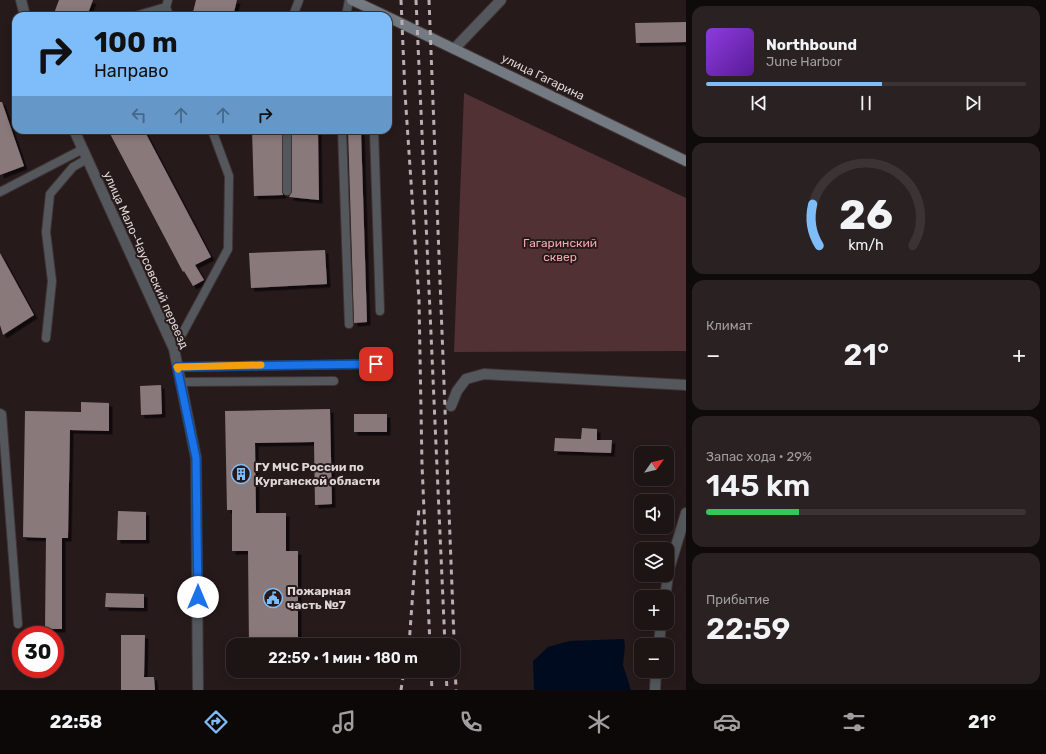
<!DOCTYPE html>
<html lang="ru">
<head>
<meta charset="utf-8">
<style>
  body { margin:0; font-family:Rubik,sans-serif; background:#2a2122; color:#f1f3f6; height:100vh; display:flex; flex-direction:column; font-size:15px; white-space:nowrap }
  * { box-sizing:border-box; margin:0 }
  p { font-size:13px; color:#a09ea0 }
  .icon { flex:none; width:22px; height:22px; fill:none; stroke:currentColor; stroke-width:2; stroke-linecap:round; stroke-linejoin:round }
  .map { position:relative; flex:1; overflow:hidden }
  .panel { display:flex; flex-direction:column; gap:6px; padding:6px; background:#100b0b; width:360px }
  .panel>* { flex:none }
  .guide { position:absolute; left:12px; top:12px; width:380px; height:122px; border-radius:12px; box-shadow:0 2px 10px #0003,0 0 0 1px #3b3334; background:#7fbdfa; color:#111; overflow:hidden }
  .needle { width:26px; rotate:56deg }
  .tools { position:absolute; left:634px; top:446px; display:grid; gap:8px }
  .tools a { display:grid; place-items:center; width:40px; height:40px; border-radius:8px; background:#1d1414; box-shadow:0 2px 10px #0003,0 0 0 1px #3b3334; font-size:20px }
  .speed { position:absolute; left:12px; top:626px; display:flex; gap:8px; font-size:20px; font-weight:700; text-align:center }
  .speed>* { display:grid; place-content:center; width:52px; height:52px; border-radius:50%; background:#1d1414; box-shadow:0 2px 10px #0003,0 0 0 1px #3b3334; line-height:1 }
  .speed .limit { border:6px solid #d22; background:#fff; color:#111 }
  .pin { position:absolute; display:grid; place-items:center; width:34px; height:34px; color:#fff; margin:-17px; border-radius:8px; box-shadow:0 2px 6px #0006 }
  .me { position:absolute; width:44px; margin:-22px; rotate:0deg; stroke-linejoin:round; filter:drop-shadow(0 0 3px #0008) }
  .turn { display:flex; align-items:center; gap:14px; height:84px; padding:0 16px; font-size:18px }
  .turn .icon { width:52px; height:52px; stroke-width:2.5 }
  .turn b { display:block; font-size:28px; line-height:34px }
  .lanes { display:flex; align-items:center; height:38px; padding:0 16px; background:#0003; justify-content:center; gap:20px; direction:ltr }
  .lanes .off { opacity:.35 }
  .big { font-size:30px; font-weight:600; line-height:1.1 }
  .panel .widget { flex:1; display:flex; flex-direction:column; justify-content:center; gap:6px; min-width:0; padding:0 14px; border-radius:12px; background:#2a2122 }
  .panel .dial { align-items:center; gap:0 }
  .dial svg { height:104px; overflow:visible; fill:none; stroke:#3b3334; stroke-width:7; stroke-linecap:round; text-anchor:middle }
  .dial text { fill:#f1f3f6; stroke:none }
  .song { display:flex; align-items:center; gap:12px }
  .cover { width:48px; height:48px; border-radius:6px; background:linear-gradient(135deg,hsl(270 70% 55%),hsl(270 70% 35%)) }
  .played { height:4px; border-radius:2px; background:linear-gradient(90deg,#7fbdfa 55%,#3b3334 55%) }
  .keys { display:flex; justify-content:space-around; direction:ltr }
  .heat { display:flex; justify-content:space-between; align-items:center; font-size:22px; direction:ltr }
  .charge { height:6px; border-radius:3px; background:linear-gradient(90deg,#34c759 29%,#3b3334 0) }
  .trip { position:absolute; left:226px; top:638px; width:234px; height:40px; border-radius:12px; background:#1d1414; box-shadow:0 2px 10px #0003,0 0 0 1px #3b3334; font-weight:600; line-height:40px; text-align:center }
  .dock { display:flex; height:64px; justify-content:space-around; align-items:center; background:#0c0808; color:#a09ea0 }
  .dock .icon { width:28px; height:28px }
  .dock .on { color:#7fbdfa }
  .dock b { font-size:18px; color:#f1f3f6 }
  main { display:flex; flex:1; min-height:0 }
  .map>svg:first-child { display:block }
</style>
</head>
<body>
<main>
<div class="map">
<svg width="686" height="690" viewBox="0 0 686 690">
  <defs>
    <filter id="shadow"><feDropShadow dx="3.5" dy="3.5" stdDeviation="0" flood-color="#0009"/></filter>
  </defs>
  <rect width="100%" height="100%" fill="#271a1b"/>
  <path fill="#523134" d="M464,93L686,198V351L454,352Z"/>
  <path fill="#000b20" d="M624,639L625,646L623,665L631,690H534L533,661L548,647L569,641Z"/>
  <path fill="#8a797a" filter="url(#shadow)" d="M59,0H93L87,16H53Z
    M196,0H237L233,16H211L193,12Z
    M686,22V42L636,43L635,23Z
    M0,102H2L24,166L0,175Z
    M108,130H144L211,257L195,265L204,280L193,286L184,271L183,272Z
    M252,130H282V191L283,195L254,196Z
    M292,130H318L319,200L289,197L292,191Z
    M348,130H361L367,322L354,323Z
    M325,250L327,284L251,288L249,253Z
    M0,253L34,315L3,335L0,325Z
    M161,385L162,414L141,415L140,386Z
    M81,402L109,403V431L70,430L68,538H62V629H45L46,538L23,537L25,411L81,412Z
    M330,409L332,504L315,505L314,442L255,443L256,513H286V551H298V645H249L248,551H232V510H227L225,411Z
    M354,414H387V432H354Z
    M582,428L597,429V440H612L611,453L554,451L555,438L581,439Z
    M118,511L146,512V540H117Z
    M106,593L144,594V608L105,607Z
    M121,635H145L144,677H154L155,690H121Z"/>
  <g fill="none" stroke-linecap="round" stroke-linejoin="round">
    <g stroke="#413435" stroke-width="10">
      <path id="lane" d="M166,7L169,16
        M135,16L166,7L168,0
        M293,16L299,0
        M346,16L349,0
        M342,130L349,324
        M374,130L380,311
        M287,191V130
        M0,192L83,149
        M46,338L52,281L46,232L50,194L73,167L87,159
        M174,349L228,249L229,176L212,130
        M177,367L376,364
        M181,382L334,381
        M0,413L2,414L18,624"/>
    </g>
    <g stroke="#413435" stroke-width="12">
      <path id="street" d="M21,0L25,16
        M454,49L501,0
        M74,130L174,349L196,458L198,690
        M451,406L457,391L466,379L484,374L686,385
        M665,597L669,569L686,513
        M659,645L661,623
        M655,690L656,671"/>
    </g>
    <g stroke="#413435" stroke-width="12">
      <path id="secondary" d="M352,0L386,16
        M388,17L686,161"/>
    </g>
    <use href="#lane" stroke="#54585d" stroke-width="8"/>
    <use href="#street" stroke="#54585d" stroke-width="10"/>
    <use href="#secondary" stroke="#737a81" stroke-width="10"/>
    <path stroke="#b9afb0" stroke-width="3" stroke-dasharray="5 5" stroke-linecap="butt" d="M401,0L405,93L419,300L422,465L430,645
      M416,0L445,645
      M429,0L456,690
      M409,645L419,507
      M431,671L432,690
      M446,671L447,690
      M401,690L404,671"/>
  </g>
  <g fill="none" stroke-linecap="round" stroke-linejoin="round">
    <g stroke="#114b97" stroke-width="10">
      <path id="route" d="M198,597L196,458L177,367L376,364"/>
    </g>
    <use href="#route" stroke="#1a73e8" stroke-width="7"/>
    <path stroke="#f59e0b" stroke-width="7" d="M178,369L177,367L261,365"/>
  </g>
  <defs>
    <g id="building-ring" transform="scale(1)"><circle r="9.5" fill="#271a1b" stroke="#7fbdfa" stroke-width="1.5"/><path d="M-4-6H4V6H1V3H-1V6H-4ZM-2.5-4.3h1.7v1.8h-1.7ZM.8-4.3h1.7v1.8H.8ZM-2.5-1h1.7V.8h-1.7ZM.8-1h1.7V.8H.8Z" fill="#7fbdfa"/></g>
    <g id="civic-ring" transform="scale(1)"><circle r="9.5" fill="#271a1b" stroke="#7fbdfa" stroke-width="1.5"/><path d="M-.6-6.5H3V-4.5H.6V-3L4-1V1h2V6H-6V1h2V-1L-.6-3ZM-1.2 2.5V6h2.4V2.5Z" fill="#7fbdfa"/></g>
  </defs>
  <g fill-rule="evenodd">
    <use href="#building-ring" x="241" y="474"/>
    <use href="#civic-ring" x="273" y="598"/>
  </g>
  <g text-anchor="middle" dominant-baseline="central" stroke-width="4" stroke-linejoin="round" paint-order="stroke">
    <g font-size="12" fill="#ded5d5" stroke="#271a1b">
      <text transform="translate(543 77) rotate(26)">улица Гагарина</text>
      <text transform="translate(146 260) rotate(66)">улица Мало-Чаусовский переезд</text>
    </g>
    <g font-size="12" fill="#f8a8b0" stroke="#271a1b">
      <text x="560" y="243">Гагаринский<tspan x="560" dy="14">сквер</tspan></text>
    </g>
    <g font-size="12" font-weight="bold" fill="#ded5d5" stroke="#271a1b" text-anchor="start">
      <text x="255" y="467">ГУ МЧС России по<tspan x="255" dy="14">Курганской области</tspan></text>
      <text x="287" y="591">Пожарная<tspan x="287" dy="14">часть №7</tspan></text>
    </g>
  </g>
</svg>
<div class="tools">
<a><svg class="needle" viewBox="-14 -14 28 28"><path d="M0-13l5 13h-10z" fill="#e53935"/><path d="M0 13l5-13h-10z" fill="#a09ea0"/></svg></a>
<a><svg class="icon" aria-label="sound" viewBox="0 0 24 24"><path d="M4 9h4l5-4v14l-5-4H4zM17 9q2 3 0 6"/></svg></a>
<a><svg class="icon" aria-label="layers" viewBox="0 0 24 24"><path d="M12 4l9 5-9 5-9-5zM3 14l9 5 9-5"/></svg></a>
<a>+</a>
<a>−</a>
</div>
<div class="speed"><div class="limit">30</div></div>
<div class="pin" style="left:376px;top:364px;background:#d93025"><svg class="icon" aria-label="arrive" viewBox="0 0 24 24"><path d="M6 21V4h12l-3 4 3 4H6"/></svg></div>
<svg class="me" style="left:198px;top:597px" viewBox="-20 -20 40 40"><circle r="19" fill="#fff"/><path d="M0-13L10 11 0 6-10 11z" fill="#1a73e8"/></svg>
<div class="trip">22:59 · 1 мин · 180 m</div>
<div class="guide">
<div class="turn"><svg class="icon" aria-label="right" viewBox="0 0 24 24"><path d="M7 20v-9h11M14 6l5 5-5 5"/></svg><div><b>100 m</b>Направо</div></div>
<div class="lanes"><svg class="icon off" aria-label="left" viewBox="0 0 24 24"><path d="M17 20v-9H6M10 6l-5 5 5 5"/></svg><svg class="icon off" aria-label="ahead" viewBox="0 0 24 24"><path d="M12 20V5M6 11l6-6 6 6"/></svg><svg class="icon off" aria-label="ahead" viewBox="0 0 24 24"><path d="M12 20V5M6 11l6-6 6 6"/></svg><svg class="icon" aria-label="right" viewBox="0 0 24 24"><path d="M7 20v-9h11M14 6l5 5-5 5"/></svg></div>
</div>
</div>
<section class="panel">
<div class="widget">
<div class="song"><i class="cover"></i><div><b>Northbound</b><p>June Harbor</p></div></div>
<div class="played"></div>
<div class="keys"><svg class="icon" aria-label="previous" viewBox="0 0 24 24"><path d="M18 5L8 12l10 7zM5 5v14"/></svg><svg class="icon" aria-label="pause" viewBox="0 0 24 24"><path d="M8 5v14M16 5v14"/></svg><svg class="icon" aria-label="next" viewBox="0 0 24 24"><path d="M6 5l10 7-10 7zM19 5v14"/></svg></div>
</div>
<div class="widget dial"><svg viewBox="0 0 100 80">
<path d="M14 69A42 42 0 1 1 86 69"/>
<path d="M14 69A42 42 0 0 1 9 37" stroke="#7fbdfa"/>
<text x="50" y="56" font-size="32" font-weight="700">26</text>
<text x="50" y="72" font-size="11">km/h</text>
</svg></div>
<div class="widget"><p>Климат</p>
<div class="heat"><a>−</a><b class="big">21°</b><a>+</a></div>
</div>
<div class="widget"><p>Запас хода · 29%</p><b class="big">145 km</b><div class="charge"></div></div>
<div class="widget"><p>Прибытие</p><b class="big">22:59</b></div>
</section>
</main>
<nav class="dock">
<b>22:58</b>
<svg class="icon on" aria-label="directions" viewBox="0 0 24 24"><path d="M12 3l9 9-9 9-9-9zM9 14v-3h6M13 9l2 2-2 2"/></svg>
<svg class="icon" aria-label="music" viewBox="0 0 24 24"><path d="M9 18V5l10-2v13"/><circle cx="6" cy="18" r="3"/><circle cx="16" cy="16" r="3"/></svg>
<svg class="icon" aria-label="phone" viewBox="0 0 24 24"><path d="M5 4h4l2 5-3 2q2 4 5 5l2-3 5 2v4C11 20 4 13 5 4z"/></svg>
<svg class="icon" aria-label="climate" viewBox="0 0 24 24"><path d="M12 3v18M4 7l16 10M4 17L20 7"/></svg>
<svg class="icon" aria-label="car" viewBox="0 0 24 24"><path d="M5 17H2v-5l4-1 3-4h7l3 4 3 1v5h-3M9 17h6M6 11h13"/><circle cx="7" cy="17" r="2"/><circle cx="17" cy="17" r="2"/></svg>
<svg class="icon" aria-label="filters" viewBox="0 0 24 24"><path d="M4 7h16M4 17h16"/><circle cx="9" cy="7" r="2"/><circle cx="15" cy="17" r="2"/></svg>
<b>21°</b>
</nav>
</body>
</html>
